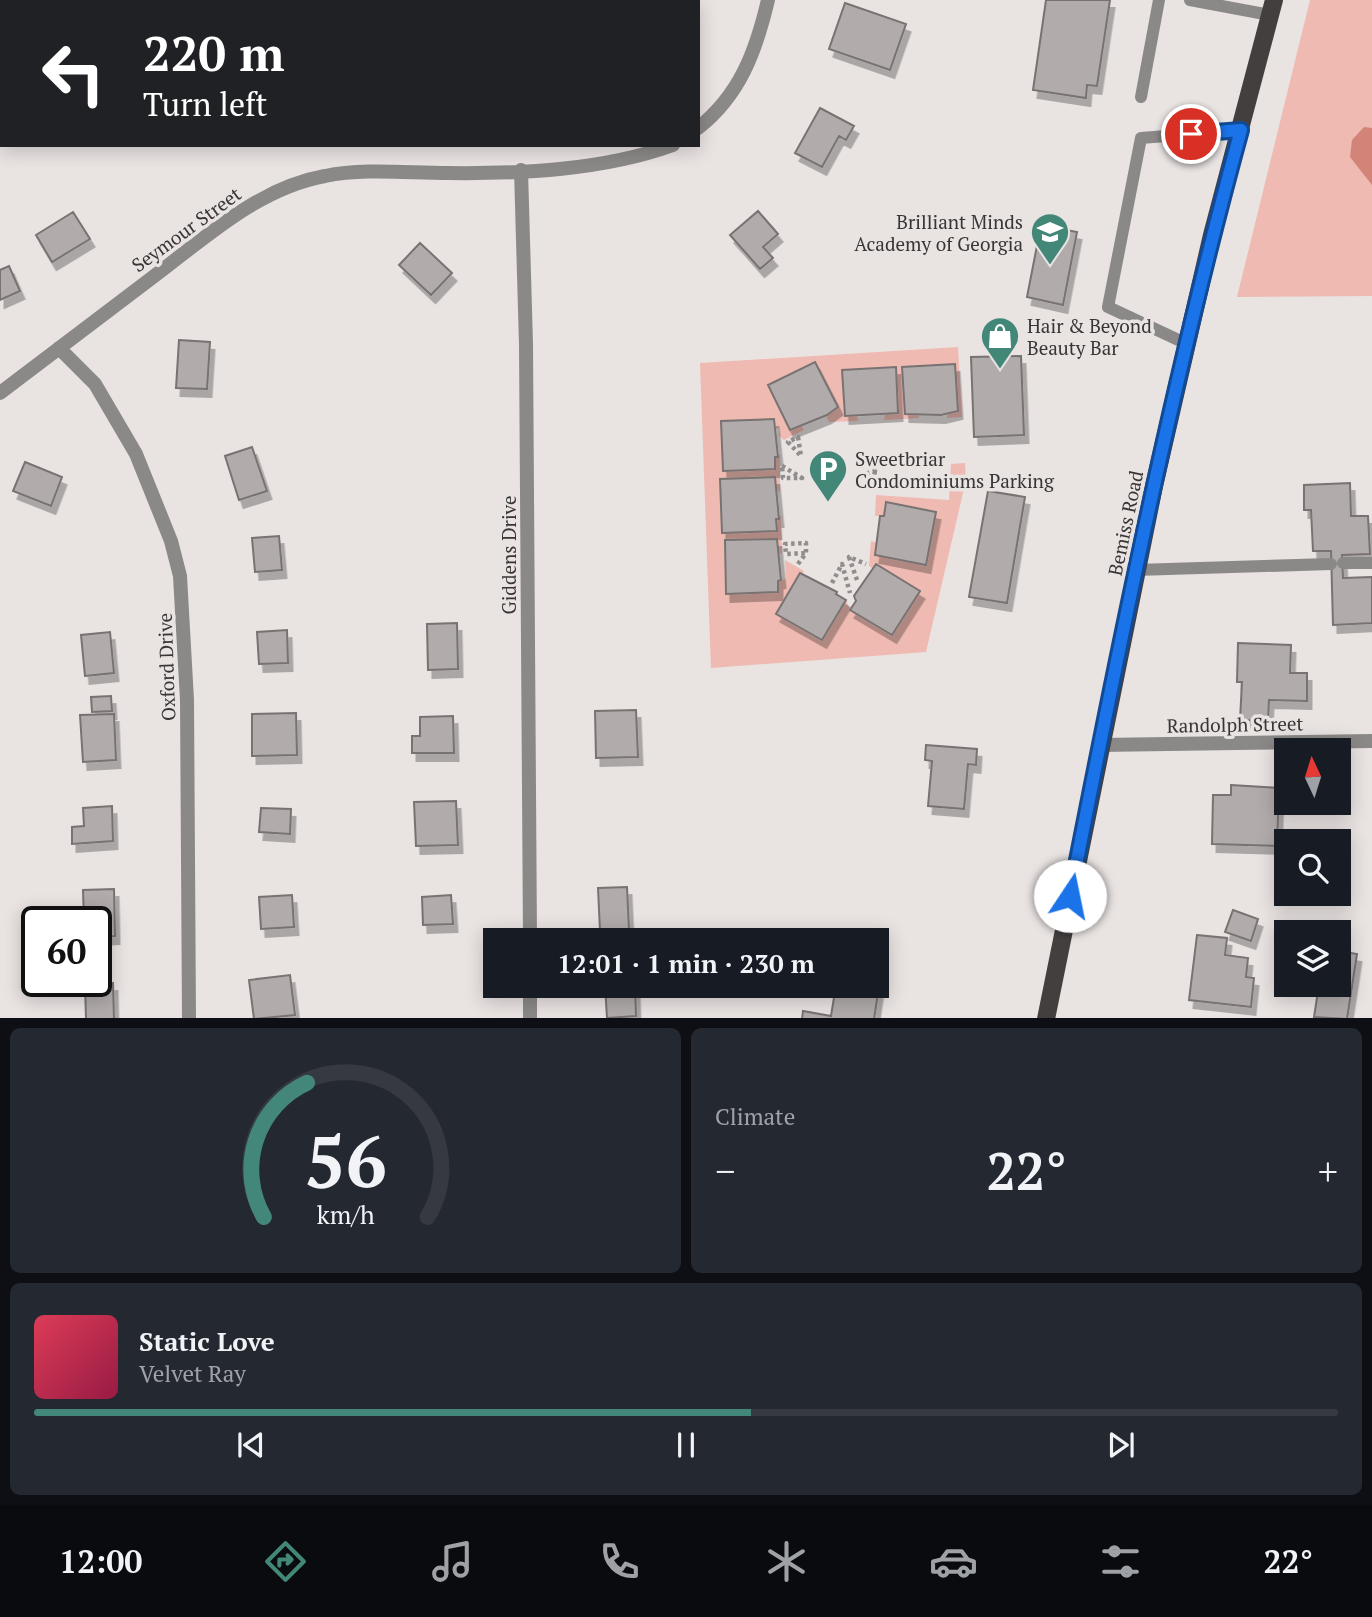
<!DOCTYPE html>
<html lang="en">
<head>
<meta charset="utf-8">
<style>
  body { margin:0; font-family:"PT Serif",serif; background:#242831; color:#f1f3f6; height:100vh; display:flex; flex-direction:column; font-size:26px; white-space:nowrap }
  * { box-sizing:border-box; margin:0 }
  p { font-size:23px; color:#9ea1a6 }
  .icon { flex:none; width:38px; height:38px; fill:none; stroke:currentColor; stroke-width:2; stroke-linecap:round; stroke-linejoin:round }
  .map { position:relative; height:1018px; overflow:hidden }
  .sheet { display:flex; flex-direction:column; gap:10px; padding:10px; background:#0d0f14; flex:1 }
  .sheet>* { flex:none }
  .top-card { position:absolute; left:0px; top:0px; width:700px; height:147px; box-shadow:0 4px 18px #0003; background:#202124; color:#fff; overflow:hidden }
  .needle { width:46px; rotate:356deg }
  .controls { position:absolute; left:1274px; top:738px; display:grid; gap:14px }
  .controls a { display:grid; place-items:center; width:77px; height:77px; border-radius:0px; background:#171b24; box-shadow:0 4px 18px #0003; font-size:35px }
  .speed { position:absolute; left:21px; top:906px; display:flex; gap:14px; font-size:35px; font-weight:700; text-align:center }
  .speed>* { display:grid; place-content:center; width:91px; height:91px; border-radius:50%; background:#171b24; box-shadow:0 4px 18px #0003; line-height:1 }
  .speed .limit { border:4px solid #111; border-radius:10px; background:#fff; color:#111 }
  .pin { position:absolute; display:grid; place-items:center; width:60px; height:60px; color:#fff; margin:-30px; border:4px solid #fff; border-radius:50%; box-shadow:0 2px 7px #0007 }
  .me { position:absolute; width:77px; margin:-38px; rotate:11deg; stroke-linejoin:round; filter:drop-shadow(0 0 5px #0008) }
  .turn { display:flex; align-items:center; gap:24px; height:147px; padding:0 28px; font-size:32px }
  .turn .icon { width:91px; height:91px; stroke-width:2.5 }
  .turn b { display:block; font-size:49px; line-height:60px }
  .big { font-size:52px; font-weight:800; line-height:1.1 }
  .sheet .tile { flex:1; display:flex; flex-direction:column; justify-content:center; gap:10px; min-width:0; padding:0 24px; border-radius:10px; background:#242831 }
  .sheet .dial { align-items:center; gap:0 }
  .dial svg { height:182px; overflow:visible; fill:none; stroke:#363941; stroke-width:7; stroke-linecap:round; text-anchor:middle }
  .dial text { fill:#f1f3f6; stroke:none }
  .song { display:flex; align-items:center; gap:21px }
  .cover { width:84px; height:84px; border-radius:10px; background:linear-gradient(135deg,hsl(350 70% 55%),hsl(340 70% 35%)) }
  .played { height:7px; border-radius:4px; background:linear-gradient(90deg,#438779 55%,#363941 55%) }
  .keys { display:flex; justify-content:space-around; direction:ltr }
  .heat { display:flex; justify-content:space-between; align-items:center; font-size:38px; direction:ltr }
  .sheet .tiles { flex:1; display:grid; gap:10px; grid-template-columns:1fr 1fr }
  .tile:last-child { grid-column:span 2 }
  .trip { position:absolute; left:483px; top:928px; width:406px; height:70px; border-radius:0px; background:#171b24; box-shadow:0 4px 18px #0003; font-weight:800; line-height:70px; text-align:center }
  .dock { display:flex; height:112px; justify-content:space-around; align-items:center; background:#090b0e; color:#9ea1a6 }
  .dock .icon { width:49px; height:49px }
  .dock .on { color:#438779 }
  .dock b { font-size:32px; color:#f1f3f6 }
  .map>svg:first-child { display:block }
</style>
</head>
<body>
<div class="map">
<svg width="1372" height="1019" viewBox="0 0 1372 1019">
  <defs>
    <filter id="shadow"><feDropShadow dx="4.5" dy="8" stdDeviation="0" flood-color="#0004"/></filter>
  </defs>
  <rect width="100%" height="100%" fill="#e9e3e2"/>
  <path fill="#efbab1" d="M1310,0H1372V296L1237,297Z
    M958,347L962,417L947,418L954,364L903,367L905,414L918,413L919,418L884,420L885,414L898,413L895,367L842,370L845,416H857L858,421L829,422L826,415L837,407L815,362L768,385L790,430L801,425L804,430L784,440L779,436V428L774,429V419L721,421L775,457L780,455V492L775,490V477L720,479L722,533L776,531V519L781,516L782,554L777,553V539L725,540L726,593L777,592L778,581L786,579L785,560L804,571L777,614L821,640L846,600L850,610L893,635L919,591L876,564L873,569L869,566L871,541L878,543L876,555L926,565L936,512L887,502L884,516H875L876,495L949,500L951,464L965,463L966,480L926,652L711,668L700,363Z"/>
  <path fill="#d28478" d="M1364,127L1372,128V185L1350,157L1352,140Z"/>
  <path fill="#b1acab" stroke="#787372" stroke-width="2" filter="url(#shadow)" d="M1046,0H1110L1097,86L1087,85L1086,98L1033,90Z
    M845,3L906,24L890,70L829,49Z
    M820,108L854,126L846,140L839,136L822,167L795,153Z
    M758,211L778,234L763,247L773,258L760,269L730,235Z
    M73,212L90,239L52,262L36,235Z
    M1041,225L1077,232L1063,305L1027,297Z
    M420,243L452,273L431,295L399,265Z
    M9,266L20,291L0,300V270Z
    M179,340L210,342L207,389L176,388Z
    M1021,356L1024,435L974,437L971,357Z
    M815,362L838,407L827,415L790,430L768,385Z
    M955,364L958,411L941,415L905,414L902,367Z
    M896,367L898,413L845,416L842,370Z
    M774,419L778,457H775V469L723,471L721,421Z
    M252,447L267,491L239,500L225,456Z
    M25,462L62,477L51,506L13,491Z
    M775,477L779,519H776L777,531L722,533L720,479Z
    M1350,483L1351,516H1368L1370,554L1342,555L1343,578L1372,577V623L1333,625L1331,551H1313L1311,510H1304V485Z
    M988,491L1025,497L1007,603L969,597Z
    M886,502L936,512L926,565L875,555L880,516H884Z
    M279,536L282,570L255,572L252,538Z
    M777,539L781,580L778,581V592L726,594L725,540Z
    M876,564L920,591L892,635L850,610L856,601L854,596Z
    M800,573L837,592L836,594L846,600L822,640L776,614Z
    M457,623L458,669L428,670L427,624Z
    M287,630L288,663L259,664L257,632Z
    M110,632L114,673L85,676L81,635Z
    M1238,643L1291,645L1290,673H1307V701L1269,700L1268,721L1240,720L1242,682H1237Z
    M111,696L112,711L92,712L91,697Z
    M636,710L638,757L596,758L595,711Z
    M296,713L297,755L252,756V714Z
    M114,714L116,760L83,762L80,715Z
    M453,716L454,753H412V736H420V717Z
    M926,745L977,749L976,765L968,764L964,809L928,806L932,761L925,760Z
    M1231,785L1279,788L1277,846L1212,844L1213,795H1231Z
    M456,801L458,845L416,846L414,802Z
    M112,806L113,841L72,844V827L84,826L83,808Z
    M261,808L291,809L290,834L259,832Z
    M627,887L629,930L600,931L598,888Z
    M114,889L115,936L96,937V922H84L83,890Z
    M292,895L294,927L261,929L259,897Z
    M451,895L453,924L423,925L422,897Z
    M1233,910L1258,919L1251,941L1225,932Z
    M1197,935L1227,938L1225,955L1248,958L1246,977L1254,978L1251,1007L1189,1000Z
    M1339,951L1357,954L1347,1019L1314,1017L1319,985H1339Z
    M877,972L881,973L874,1019H802L803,1011L831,1016L836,985H877Z
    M290,975L295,1015L254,1019L249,980Z
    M113,983L114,1019H86L85,984Z
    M605,985H635L636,1016L607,1018Z"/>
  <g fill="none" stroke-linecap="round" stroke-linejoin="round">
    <path stroke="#918d8c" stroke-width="4.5" stroke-dasharray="3.5 3.5" stroke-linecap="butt" d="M798,437L801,456L788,442Z
      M782,466L802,478H783Z
      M875,471L873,480L857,476Z
      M798,564L806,553V543L785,544L786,554L806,553
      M857,580L849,557L866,564
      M832,583L842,564L850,593"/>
    <path stroke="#8b8988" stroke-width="12" d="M1190,0L1270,15
      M1141,97L1159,0
      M1187,344L1108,307L1141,138L1241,130
      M1343,563H1372
      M1136,570L1331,564"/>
    <path stroke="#8b8988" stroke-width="14" d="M698,128C740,95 756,51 768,0
      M521,170L526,344L530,940
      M59,348L95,384L136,454L171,541L180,576L187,700L189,1019
      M0,393C51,354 102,316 153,277C205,238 258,188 325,176C364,168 407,173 447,173C521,174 604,170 673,145
      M1099,745L1372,741
      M530,985V1019"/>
    <path stroke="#433f3f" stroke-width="18" d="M1046,1019L1154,486L1212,235L1274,0"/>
  </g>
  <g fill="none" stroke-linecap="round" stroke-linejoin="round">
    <g stroke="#114b97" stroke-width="18">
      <path id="route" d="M1070,896C1120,640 1172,382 1241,130L1191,134"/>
    </g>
    <use href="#route" stroke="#1a73e8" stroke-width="12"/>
  </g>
  <defs>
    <g id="school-pin" transform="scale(2.0125)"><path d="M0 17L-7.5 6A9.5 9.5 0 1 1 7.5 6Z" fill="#438779" stroke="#e9e3e2"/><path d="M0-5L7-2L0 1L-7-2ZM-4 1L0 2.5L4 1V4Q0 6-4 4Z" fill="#fff"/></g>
    <g id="shop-pin" transform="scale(2.0125)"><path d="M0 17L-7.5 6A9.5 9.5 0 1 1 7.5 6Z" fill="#438779" stroke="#e9e3e2"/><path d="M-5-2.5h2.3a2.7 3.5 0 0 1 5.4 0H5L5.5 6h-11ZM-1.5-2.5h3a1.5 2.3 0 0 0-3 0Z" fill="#fff"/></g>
    <g id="parking-pin" transform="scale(2.0125)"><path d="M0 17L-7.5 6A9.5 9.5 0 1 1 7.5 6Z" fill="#438779" stroke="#e9e3e2"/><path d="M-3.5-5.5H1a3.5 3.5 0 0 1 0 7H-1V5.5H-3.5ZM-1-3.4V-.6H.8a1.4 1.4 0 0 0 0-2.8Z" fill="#fff"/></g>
  </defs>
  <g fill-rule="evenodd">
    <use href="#school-pin" x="1050" y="232"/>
    <use href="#shop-pin" x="1000" y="336"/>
    <use href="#parking-pin" x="828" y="469"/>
  </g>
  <g text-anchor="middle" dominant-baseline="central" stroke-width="7" stroke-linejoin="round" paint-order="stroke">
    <g font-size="19" fill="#373535" stroke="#e9e3e2" text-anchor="start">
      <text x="1023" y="221" text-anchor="end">Brilliant Minds<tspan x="1023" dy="22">Academy of Georgia</tspan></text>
      <text x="1027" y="325">Hair &amp; Beyond<tspan x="1027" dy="22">Beauty Bar</tspan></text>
      <text x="855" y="458">Sweetbriar<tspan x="855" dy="22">Condominiums Parking</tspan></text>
    </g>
    <g font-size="19" fill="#373535" stroke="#e9e3e2">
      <text transform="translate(186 229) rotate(-36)">Seymour Street</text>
      <text transform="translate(1125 523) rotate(-78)">Bemiss Road</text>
      <text transform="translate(508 555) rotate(-90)">Giddens Drive</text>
      <text transform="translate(166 667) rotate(-92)">Oxford Drive</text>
      <text transform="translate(1235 724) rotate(-1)">Randolph Street</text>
    </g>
  </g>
</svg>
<div class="controls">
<a><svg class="needle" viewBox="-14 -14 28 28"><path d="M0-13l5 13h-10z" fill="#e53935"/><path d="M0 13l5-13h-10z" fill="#9ea1a6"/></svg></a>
<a><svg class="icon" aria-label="search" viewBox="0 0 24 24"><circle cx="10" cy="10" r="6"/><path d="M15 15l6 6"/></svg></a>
<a><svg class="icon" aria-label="layers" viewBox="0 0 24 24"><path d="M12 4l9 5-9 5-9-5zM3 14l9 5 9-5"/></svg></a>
</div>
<div class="speed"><div class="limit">60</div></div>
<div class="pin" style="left:1191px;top:134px;background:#d93025"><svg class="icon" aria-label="arrive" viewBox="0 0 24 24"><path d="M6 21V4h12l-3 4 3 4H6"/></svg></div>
<svg class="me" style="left:1070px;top:896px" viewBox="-20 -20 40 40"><circle r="19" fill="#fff"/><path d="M0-13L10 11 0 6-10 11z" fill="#1a73e8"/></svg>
<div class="trip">12:01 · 1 min · 230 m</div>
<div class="top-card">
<div class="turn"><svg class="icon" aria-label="left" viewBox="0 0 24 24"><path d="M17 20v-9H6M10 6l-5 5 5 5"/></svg><div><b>220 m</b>Turn left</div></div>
</div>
</div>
<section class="sheet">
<div class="tiles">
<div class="tile dial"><svg viewBox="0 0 100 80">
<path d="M14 69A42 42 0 1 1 86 69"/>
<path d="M14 69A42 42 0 0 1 33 10" stroke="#438779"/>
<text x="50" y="56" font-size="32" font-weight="700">56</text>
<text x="50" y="72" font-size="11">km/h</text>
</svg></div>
<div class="tile"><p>Climate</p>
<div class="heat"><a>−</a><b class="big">22°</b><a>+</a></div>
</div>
<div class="tile">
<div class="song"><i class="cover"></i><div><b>Static Love</b><p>Velvet Ray</p></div></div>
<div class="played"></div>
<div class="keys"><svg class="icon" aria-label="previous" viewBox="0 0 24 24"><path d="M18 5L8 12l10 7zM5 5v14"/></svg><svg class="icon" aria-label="pause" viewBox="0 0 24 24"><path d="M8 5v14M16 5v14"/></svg><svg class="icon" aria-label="next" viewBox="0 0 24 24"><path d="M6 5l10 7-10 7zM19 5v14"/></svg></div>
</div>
</div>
</section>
<nav class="dock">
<b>12:00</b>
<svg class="icon on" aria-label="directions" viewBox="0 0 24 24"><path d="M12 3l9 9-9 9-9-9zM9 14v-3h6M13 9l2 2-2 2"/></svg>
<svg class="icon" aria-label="music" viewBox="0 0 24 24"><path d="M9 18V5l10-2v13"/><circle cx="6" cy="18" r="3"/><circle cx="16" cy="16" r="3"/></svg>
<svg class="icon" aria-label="phone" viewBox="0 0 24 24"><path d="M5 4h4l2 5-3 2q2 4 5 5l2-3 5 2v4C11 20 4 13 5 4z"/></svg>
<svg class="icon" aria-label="climate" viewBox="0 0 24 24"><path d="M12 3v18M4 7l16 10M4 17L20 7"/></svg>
<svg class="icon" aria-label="car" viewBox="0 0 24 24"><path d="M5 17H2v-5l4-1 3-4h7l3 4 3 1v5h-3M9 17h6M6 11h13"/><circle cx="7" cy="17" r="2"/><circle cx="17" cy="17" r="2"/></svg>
<svg class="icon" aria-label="filters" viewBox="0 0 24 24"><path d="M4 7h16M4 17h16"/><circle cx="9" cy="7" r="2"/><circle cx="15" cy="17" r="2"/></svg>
<b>22°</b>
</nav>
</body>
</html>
